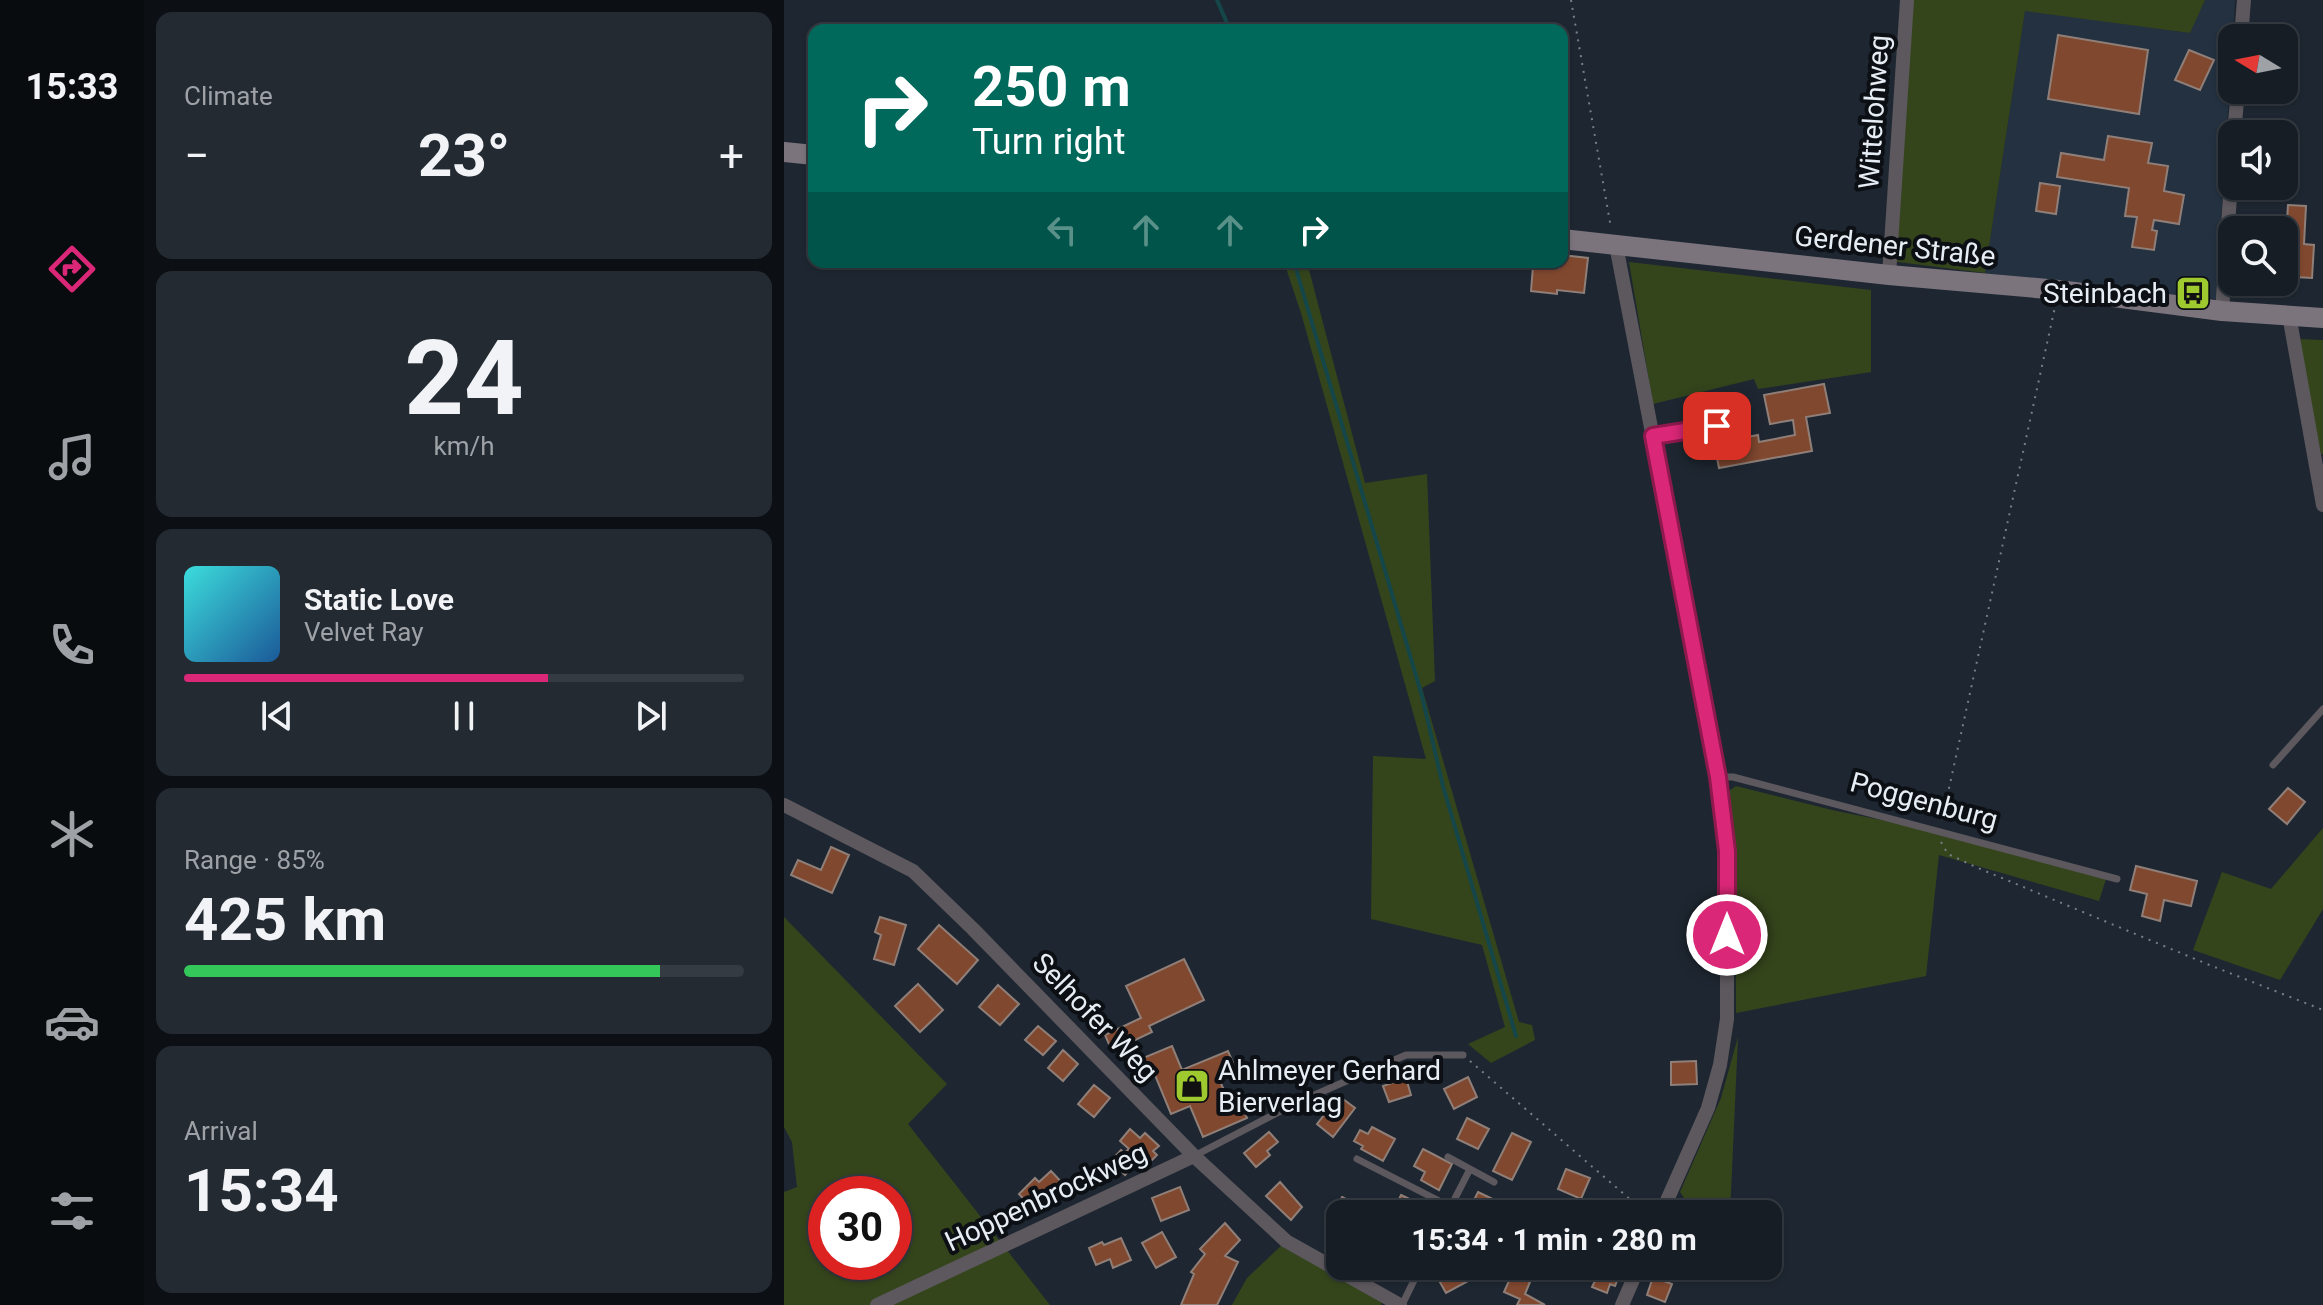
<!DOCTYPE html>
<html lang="en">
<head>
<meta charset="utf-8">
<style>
  body { margin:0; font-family:Roboto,sans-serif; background:#232a32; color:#f1f3f6; height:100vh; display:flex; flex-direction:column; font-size:30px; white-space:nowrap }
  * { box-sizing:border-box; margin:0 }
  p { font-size:26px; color:#9ea2a7 }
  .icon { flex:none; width:44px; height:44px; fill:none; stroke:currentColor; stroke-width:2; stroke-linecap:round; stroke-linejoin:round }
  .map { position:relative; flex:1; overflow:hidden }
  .panel { display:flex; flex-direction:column; gap:12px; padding:12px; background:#0c1014; width:640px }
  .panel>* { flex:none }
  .hud { position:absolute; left:24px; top:24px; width:760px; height:244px; border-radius:16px; box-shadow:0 2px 6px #0004,0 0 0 2px #353b42; background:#00695c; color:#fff; overflow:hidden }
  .needle { width:52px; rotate:280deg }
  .controls { position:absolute; left:1434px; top:24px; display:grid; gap:16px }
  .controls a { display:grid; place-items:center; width:80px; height:80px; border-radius:16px; background:#161d25; box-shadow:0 2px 6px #0004,0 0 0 2px #353b42; font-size:40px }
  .speed { position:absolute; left:24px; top:1176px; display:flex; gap:16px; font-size:40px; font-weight:700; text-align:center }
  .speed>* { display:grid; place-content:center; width:104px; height:104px; border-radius:50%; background:#161d25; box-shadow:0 2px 6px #0004,0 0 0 2px #353b42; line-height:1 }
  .speed .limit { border:12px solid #d22; background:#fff; color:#111 }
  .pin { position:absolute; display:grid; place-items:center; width:68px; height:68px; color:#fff; margin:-34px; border-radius:16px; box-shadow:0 4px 12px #0006 }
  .me { position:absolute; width:88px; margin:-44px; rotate:0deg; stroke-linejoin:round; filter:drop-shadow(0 0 6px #0008) }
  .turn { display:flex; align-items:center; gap:28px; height:168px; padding:0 32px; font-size:36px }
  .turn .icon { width:104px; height:104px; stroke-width:2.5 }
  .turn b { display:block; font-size:56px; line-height:68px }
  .lanes { display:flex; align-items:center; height:76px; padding:0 32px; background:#0003; justify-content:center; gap:40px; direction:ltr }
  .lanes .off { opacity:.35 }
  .big { font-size:60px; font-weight:700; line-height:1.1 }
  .panel .tile { flex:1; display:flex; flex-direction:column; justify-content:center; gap:12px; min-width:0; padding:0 28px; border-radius:16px; background:#232a32 }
  .panel .dial { align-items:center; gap:0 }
  .dial b { font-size:104px; line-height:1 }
  .song { display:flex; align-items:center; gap:24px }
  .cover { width:96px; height:96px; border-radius:12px; background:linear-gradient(135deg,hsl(180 70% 55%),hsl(210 70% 35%)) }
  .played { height:8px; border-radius:4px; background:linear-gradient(90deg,#db2777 65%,#353b42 65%) }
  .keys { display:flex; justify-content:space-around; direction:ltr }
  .heat { display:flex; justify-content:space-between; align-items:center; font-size:44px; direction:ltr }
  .charge { height:12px; border-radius:6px; background:linear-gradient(90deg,#34c759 85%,#353b42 0) }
  .trip { position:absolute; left:542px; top:1200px; width:456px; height:80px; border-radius:16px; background:#161d25; box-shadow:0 2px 6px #0004,0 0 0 2px #353b42; font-weight:700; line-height:80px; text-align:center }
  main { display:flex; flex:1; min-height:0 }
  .dock { display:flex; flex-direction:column; width:144px; justify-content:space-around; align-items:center; background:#090c0f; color:#9ea2a7 }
  .dock .icon { width:56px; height:56px }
  .dock .active { color:#db2777 }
  .dock b { font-size:36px; color:#f1f3f6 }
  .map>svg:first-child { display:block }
</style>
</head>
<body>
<main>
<nav class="dock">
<b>15:33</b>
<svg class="icon active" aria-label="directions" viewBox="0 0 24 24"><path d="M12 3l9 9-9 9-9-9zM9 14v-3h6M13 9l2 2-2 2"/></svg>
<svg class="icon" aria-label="music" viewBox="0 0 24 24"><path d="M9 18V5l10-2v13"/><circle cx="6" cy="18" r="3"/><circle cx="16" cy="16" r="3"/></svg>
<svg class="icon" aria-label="phone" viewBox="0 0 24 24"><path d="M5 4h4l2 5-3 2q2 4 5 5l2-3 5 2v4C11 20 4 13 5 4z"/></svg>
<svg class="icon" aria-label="climate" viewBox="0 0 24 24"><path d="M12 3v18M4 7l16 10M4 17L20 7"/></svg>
<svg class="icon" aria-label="car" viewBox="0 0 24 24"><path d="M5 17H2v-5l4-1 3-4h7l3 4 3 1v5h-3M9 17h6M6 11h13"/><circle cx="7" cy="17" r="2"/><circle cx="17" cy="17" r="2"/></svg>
<svg class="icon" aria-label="filters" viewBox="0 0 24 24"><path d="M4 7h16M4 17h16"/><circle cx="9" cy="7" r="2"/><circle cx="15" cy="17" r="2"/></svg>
</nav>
<section class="panel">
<div class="tile"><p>Climate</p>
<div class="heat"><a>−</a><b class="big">23°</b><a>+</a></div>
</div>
<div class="tile dial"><b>24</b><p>km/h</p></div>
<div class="tile">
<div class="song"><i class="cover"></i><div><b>Static Love</b><p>Velvet Ray</p></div></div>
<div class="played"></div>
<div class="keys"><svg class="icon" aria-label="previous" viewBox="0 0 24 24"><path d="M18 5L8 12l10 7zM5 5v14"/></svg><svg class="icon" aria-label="pause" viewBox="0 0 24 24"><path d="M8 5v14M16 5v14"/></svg><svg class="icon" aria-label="next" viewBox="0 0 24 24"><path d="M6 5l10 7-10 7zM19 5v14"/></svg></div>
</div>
<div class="tile"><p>Range · 85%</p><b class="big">425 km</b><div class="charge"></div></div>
<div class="tile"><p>Arrival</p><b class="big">15:34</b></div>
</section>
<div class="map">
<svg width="1539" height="1305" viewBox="0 0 1539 1305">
  <rect width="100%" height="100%" fill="#1e2731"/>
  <path fill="#233140" d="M1421,0H1451L1432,299L1201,273L1241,10L1405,33Z"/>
  <path fill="#34451c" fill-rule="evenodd" d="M1127,0H1421L1406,33L1241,11L1201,273L1106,261Z
    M500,262H523L581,483L643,474L651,681L638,688L735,1022L748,1025L751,1040L707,1063L684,1044L721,1027L698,945L587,919L589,756L642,759L517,313Z
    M845,262L1087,290V372L974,389L970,379L869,404Z
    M1514,339L1539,340V454H1537Z
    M952,786L1048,810L1156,832L1322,879L1315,901L1155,855L1142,976L952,1013L951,850L945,791Z
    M1539,828V909L1496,980L1409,950L1438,872L1487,889Z
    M0,917L163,1084L124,1124L266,1305H0V1192L13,1187L8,1142L0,1127ZM42,1194H110V1262H42Z
    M954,1037L946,1214H911L896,1192L937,1098Z
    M497,1246L598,1301L597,1305H448L463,1278Z"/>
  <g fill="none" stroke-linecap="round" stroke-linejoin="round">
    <path stroke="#154649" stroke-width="4" d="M433,0L446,30
      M510,262L638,696L659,786L732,1036"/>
  </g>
  <path fill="#80482f" stroke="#8f7f78" stroke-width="2" d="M1274,35L1364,50L1355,114L1264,99Z
    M1405,50L1430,60L1416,90L1391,80Z
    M1324,136L1368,143L1364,163L1384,166L1380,191L1400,195L1395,224L1370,220L1368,230L1373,231L1370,250L1348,247L1353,217L1341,216L1345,188L1273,177L1277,153L1320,160Z
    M1256,183L1276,186L1272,214L1252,211Z
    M1504,205L1522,206L1520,244L1530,245L1528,278L1511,277V267H1500Z
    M778,255L804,258L800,293L773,290V294L747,291L749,266L775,268Z
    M1040,384L1046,413L1022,417L1028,451L935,468L930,443L974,435L975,442L1011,435L1009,420L986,424L980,395Z
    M1504,788L1521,802L1503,824L1485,809Z
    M47,847L65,855L48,893L7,875L14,860L37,870Z
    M1352,866L1413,881L1407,906L1380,900L1376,921L1358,916L1363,894L1346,890Z
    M96,917L122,925L110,965L90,959L97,935L91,932Z
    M155,925L194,960L173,984L134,949Z
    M400,959L420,1000L365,1026L368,1032L328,1051L321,1035L357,1018L342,986Z
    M134,984L159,1010L136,1032L111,1006Z
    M214,985L235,1004L216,1025L195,1007Z
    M254,1026L272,1041L259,1055L241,1040Z
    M388,1046L398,1070L444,1051L453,1072L435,1079L443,1097L452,1093L463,1118L419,1137L406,1106L387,1114L371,1075L360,1080L352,1061Z
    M279,1050L294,1064L279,1081L264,1068Z
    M912,1061L913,1084L887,1085V1062Z
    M684,1077L693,1097L670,1109L660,1089Z
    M622,1078L627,1095L605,1102L599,1086Z
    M310,1085L326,1098L310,1117L294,1104Z
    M555,1096L571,1108L549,1137L533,1124Z
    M683,1118L705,1129L694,1149L673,1139Z
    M588,1127L611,1139L599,1161L577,1149L579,1146L570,1141L576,1130L584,1134Z
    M346,1129L356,1138L361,1133L375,1146L369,1151L373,1155L362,1166L355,1159L341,1175L327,1161L337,1150L340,1153L345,1149L336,1141Z
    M485,1132L494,1142L483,1151L486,1155L472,1167L460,1153Z
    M728,1133L747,1142L728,1180L709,1171Z
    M639,1149L668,1164L655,1190L637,1180L641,1172L630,1166Z
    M782,1169L806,1178L797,1199L774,1189Z
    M267,1171L281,1186L264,1202L256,1194L245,1205L235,1194L251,1178L255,1182Z
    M496,1182L518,1207L507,1220L482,1196Z
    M396,1187L405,1210L377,1221L368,1198Z
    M694,1192L721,1205L717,1214H683Z
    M617,1195L640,1206L643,1200L651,1205L647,1214H608Z
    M558,1197L573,1205L569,1214H556V1248L542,1241L551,1223L546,1221Z
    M441,1223L456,1240L441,1256L454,1262L433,1305H397L410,1274L407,1272L421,1254L416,1249Z
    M378,1232L392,1257L372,1268L358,1243Z
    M337,1238L347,1260L329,1268L326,1259L312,1265L305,1248L318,1242L320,1245Z
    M585,1266H614L609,1277Z
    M651,1266H669L672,1272L680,1267L686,1280L662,1293L648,1268Z
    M811,1266H839L831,1286L826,1284L823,1293L808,1287L811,1281L806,1279Z
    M728,1274L746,1282L741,1294L761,1305H733L736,1299L720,1292Z
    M869,1277L888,1284L881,1302L863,1295Z"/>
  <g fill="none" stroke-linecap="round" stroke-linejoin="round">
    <path stroke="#777f87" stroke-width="2" stroke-dasharray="2 6" stroke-linecap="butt" d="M787,0L827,228
      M1158,820L1271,307
      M1157,842L1164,854L1194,868L1423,964L1539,1010
      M686,1061L863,1214"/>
    <path stroke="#5d585e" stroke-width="7" d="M869,436L933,426L961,431
      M1489,765L1539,709
      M934,777H949L1333,879
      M410,1156L512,1103L622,1055H679
      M664,1157L710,1182
      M573,1159L667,1207
      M663,1214L686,1169
      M618,1305L637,1266"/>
    <path stroke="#5d585e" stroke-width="14" d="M1457,38L1460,0
      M1450,134L1454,90
      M832,245L934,777L943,851V1019L936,1065L924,1108L877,1214
      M1105,275L1123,0
      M1438,311L1448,168
      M1505,315L1539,505
      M0,805L129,871L189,929L410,1156L502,1241L616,1305
      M93,1305L410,1156
      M838,1305L855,1266"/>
    <path stroke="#7b747d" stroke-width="20" d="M0,152L30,155
      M778,239L1105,275L1275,290L1438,311L1539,318"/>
  </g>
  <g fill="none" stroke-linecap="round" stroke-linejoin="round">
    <g stroke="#8e194d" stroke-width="20">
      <path id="route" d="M933,426L869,436L934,777L943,851V935"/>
    </g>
    <use href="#route" stroke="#db2777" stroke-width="14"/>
  </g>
  <defs>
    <g id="bus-square" transform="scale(1.8)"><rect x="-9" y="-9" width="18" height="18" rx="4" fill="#9eca2f" stroke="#0c1014"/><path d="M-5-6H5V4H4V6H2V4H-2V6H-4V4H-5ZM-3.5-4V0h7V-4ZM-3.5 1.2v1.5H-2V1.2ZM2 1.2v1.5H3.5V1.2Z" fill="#111"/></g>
    <g id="shop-square" transform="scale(1.8)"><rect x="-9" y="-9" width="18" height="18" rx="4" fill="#9eca2f" stroke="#0c1014"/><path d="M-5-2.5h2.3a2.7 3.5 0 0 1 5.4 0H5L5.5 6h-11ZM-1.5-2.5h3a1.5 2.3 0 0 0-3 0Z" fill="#111"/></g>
  </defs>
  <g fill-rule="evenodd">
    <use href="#bus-square" x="1409" y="293"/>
    <use href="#shop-square" x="408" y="1086"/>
  </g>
  <g text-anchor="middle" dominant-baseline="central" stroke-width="8" stroke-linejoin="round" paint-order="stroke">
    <g font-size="28" fill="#e7edf4" stroke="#0c1014">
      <text transform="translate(1090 112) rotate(-86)">Wittelohweg</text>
      <text transform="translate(1111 246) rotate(6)">Gerdener Straße</text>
      <text transform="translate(1140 801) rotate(15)">Poggenburg</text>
      <text transform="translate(311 1017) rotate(46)">Selhofer Weg</text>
      <text transform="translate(262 1197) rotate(-25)">Hoppenbrockweg</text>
    </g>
    <g font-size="28" fill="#e7edf4" stroke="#0c1014" text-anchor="end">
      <text x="1383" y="293">Steinbach</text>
      <text x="434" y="1070" text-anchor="start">Ahlmeyer Gerhard<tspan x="434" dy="32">Bierverlag</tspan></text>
    </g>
  </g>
</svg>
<div class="controls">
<a><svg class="needle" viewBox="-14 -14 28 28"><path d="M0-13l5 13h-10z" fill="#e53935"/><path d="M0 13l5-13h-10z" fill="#9ea2a7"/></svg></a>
<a><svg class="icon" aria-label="sound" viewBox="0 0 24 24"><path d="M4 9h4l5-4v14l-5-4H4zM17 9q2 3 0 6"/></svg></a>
<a><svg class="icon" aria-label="search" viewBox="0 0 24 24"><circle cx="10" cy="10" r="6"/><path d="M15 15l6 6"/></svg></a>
</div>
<div class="speed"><div class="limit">30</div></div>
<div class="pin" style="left:933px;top:426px;background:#d93025"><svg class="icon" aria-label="arrive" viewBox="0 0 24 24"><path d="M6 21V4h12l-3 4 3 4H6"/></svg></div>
<svg class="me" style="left:943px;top:935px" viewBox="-20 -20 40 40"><circle r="17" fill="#db2777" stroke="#fff" stroke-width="3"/><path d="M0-11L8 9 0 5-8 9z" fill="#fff"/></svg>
<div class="trip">15:34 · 1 min · 280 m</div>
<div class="hud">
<div class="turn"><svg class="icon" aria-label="right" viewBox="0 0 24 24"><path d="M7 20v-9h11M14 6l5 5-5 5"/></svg><div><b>250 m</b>Turn right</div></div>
<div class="lanes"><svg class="icon off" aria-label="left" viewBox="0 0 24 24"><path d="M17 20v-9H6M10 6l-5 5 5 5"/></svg><svg class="icon off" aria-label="ahead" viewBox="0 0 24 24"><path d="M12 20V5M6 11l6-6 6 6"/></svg><svg class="icon off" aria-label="ahead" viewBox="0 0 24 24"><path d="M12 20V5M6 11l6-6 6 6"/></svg><svg class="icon" aria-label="right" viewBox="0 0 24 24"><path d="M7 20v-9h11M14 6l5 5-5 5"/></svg></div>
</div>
</div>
</main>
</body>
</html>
